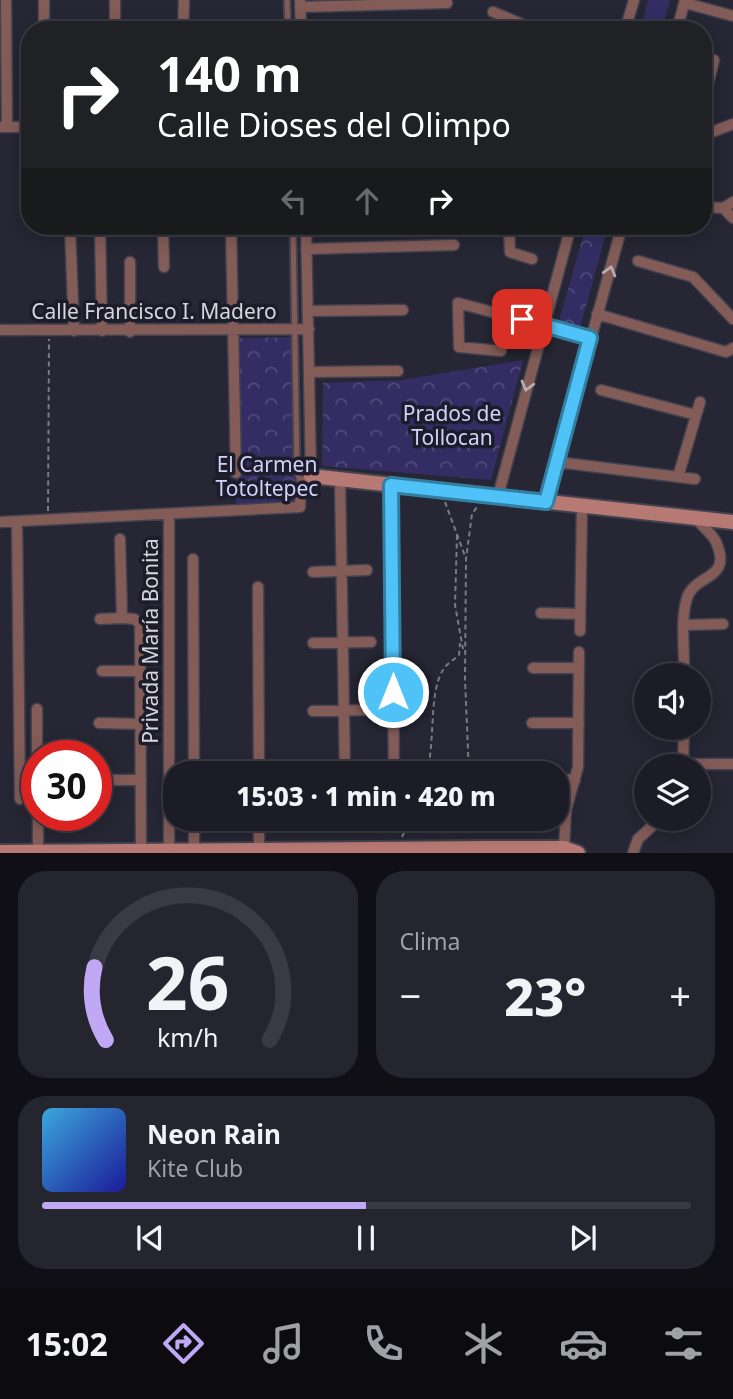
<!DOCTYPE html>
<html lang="es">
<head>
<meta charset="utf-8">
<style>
  body { margin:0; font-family:"Noto Sans",sans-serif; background:#25252f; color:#f1f3f6; height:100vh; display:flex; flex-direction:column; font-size:26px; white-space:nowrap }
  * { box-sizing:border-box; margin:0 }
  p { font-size:23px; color:#a0a1a7 }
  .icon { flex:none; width:38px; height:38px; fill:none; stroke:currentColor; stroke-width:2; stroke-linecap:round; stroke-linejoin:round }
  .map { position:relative; height:853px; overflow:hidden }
  .sheet { display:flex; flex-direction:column; gap:18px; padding:18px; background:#0f0f15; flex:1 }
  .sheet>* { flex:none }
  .guide { position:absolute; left:21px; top:21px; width:691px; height:214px; border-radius:28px; box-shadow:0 4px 18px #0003,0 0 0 2px #3a3a44; background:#202124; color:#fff; overflow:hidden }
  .controls { position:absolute; left:634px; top:663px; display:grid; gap:14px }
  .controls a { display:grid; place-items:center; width:77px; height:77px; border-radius:50%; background:#1c1c27; box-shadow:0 4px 18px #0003,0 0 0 2px #3a3a44; font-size:35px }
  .speed { position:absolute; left:21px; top:740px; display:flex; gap:14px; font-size:35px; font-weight:700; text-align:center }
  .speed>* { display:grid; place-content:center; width:91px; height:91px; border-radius:50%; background:#1c1c27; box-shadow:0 4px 18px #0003,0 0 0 2px #3a3a44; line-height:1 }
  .speed .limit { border:10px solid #d22; background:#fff; color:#111 }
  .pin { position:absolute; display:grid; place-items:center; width:60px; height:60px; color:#fff; margin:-30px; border-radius:14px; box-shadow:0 4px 10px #0006 }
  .me { position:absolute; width:77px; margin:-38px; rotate:0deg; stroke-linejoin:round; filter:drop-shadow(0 0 5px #0008) }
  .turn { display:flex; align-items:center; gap:24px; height:147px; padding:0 21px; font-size:32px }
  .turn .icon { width:91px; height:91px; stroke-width:2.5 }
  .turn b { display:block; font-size:49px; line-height:60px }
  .lanes { display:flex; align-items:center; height:66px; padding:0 21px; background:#0003; justify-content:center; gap:35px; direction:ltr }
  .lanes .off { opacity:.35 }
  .big { font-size:52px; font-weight:800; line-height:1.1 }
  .sheet .card { flex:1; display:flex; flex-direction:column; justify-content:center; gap:10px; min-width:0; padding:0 24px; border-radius:28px; background:#25252f }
  .sheet .dial { align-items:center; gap:0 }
  .dial svg { height:182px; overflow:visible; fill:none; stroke:#3a3a44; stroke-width:7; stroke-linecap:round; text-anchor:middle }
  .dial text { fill:#f1f3f6; stroke:none }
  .song { display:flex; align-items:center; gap:21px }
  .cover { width:84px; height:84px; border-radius:10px; background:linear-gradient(135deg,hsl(200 70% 55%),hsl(240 70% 35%)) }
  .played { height:7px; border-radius:4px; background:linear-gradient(90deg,#c0a8f4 50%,#3a3a44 50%) }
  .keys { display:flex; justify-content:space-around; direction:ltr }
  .heat { display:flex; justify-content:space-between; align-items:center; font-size:38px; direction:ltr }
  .sheet .tiles { flex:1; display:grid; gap:18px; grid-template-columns:1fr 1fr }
  .card:last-child { grid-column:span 2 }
  .trip { position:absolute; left:163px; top:761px; width:406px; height:70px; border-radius:28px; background:#1c1c27; box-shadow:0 4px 18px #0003,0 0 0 2px #3a3a44; font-weight:800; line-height:70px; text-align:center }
  .menu { display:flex; height:112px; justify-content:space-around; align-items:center; background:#0b0b10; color:#a0a1a7 }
  .menu .icon { width:49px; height:49px }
  .menu .on { color:#c0a8f4 }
  .menu b { font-size:32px; color:#f1f3f6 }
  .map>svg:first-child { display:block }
</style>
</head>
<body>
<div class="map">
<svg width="733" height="853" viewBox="0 0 733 853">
  <defs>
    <pattern id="park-crowns" width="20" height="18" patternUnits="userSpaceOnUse" patternTransform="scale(1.75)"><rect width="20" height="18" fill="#342d64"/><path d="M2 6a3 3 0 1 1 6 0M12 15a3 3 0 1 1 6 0" fill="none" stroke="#514b7a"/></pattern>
  </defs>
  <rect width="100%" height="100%" fill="#262634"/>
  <path fill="url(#park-crowns)" d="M648,0H670L662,30H640Z
    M586,226H608L580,328L559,321Z
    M296,337L300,507H236L239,338Z
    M523,360L491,480L322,466L323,383L402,380Z"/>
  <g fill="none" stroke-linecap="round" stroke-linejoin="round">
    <g stroke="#424250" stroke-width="9">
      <path id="lane" d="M287,0L288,30
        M293,226L297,470L301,485"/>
    </g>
    <g stroke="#424250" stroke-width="13">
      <path id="street" d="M6,0L7,127
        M44,0V30
        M115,0V30
        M300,0L301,30
        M685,3L733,16
        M300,7L447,3
        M493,12L536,30
        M183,30L184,0
        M625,30L634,0
        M677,30L685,0
        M704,100L714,60
        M0,127H30
        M704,135L733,124
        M704,207L723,208L733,202
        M723,208L733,218
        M70,226L74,331
        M100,226L102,331
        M163,226L164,267
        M231,226L236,473
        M509,226L510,252L532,259
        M306,249L454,245
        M638,261L693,277L733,319
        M130,262V332
        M309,311L403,310
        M597,314L726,352L733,348
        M0,330L309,329
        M501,351L459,347L458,303L590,338
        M310,372L398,371
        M601,390L696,415
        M557,462L695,479
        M678,477L700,402
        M340,480L345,774
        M391,485L394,774
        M498,496L571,226
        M546,502L622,226
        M169,515V852
        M0,522L300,507L301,485L311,476L306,226
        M17,522L20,799
        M120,539L122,618L134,619L140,624L141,852
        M193,559L194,774
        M313,572L367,570
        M258,587L259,774
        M541,613L580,614
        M100,619L122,618
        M685,625L723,624
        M580,631L582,505
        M313,643L371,642
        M533,668H579
        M102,671H140
        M684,676C685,652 680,620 687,598C695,573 733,581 716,542C712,533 701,526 695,517
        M37,709V756
        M313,711L370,710
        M99,723L140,724
        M532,723H579
        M683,764H733
        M683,766L684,728
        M556,779L575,780
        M103,780H141
        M38,816V852
        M194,819V852
        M259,819V851
        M346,819V825
        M564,848L566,810L578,767L579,652
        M633,853L638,839L660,819"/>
    </g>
    <g stroke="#424250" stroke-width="18">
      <path id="secondary" d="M311,476L733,522
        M0,852L488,848H564L578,853"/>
    </g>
    <path stroke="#7b7b87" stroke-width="2" stroke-dasharray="5 3.5" stroke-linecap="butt" d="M445,502L465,556
      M48,511L49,339
      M457,535L455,605L463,649
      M426,774C436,746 428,693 443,670C446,664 454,660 459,655L460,643
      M469,774L465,679L466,559L472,514L477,507
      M469,819L470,835
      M402,837L410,819"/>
    <use href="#lane" stroke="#835c58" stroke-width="5"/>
    <use href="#street" stroke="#835c58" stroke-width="10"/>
    <use href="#secondary" stroke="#b77973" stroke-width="14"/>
  </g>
  <defs><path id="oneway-chevron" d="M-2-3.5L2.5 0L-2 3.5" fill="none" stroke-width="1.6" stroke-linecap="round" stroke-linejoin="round" transform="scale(1.75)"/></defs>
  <g stroke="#b9abb0">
    <use href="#oneway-chevron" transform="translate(610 271) rotate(-74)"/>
    <use href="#oneway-chevron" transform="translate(527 386) rotate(105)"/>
  </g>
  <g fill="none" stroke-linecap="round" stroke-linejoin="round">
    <g stroke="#337fa1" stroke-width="18">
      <path id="route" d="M393,692L391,485L546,502L590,338L522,319"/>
    </g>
    <use href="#route" stroke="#4fc3f7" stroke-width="12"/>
  </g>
  <g text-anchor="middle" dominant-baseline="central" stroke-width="7" stroke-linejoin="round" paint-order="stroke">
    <g font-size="21" fill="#d6d6e0" stroke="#1d1c2a">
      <text x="154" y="311">Calle Francisco I. Madero</text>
      <text transform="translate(150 641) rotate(-90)">Privada María Bonita</text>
    </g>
    <g font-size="21" fill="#d2d1fb" stroke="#1d1c2a">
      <text x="452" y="413">Prados de<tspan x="452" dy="24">Tollocan</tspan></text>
      <text x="267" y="464">El Carmen<tspan x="267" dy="24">Totoltepec</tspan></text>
    </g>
  </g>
</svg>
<div class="controls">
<a><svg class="icon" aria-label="sound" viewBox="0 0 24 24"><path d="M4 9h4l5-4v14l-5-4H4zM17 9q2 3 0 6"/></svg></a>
<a><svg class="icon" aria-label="layers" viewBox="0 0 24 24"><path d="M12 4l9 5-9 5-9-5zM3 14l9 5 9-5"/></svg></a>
</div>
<div class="speed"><div class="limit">30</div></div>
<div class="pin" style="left:522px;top:319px;background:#d93025"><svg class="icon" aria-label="arrive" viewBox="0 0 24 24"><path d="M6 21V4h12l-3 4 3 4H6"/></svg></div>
<svg class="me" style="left:393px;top:692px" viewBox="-20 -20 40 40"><circle r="17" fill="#4fc3f7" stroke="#fff" stroke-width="3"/><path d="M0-11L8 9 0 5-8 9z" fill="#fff"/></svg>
<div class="trip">15:03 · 1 min · 420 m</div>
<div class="guide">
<div class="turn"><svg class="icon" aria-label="right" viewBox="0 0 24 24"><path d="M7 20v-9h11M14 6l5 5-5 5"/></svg><div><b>140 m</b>Calle Dioses del Olimpo</div></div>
<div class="lanes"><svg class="icon off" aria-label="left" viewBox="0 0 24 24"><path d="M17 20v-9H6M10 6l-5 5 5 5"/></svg><svg class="icon off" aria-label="ahead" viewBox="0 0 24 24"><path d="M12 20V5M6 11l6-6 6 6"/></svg><svg class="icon" aria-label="right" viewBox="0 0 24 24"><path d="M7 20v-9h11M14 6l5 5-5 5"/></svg></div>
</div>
</div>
<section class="sheet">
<div class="tiles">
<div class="card dial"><svg viewBox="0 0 100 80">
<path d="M14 69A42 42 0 1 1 86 69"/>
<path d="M14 69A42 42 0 0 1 9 37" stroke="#c0a8f4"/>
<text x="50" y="56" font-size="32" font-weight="700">26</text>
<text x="50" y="72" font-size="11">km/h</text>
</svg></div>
<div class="card"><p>Clima</p>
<div class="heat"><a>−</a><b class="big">23°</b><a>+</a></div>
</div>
<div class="card">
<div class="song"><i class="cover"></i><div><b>Neon Rain</b><p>Kite Club</p></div></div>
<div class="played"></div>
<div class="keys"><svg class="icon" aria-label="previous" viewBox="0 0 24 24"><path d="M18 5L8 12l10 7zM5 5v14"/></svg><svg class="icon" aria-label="pause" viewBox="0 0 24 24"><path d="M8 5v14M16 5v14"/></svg><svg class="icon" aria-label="next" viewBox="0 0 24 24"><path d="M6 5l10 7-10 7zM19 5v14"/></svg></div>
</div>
</div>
</section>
<nav class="menu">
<b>15:02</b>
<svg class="icon on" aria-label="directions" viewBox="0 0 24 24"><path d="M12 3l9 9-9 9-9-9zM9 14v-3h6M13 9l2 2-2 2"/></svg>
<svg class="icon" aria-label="music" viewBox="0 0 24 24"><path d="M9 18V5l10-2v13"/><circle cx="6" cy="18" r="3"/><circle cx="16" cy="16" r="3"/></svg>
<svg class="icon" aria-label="phone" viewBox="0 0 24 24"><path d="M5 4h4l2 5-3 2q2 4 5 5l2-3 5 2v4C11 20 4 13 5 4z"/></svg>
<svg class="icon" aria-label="climate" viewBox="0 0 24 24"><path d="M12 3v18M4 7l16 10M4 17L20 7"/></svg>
<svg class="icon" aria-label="car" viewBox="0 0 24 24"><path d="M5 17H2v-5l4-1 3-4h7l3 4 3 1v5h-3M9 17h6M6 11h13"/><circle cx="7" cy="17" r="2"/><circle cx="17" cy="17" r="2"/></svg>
<svg class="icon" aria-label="filters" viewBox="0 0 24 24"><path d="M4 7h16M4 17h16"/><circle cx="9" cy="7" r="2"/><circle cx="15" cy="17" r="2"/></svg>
</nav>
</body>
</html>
